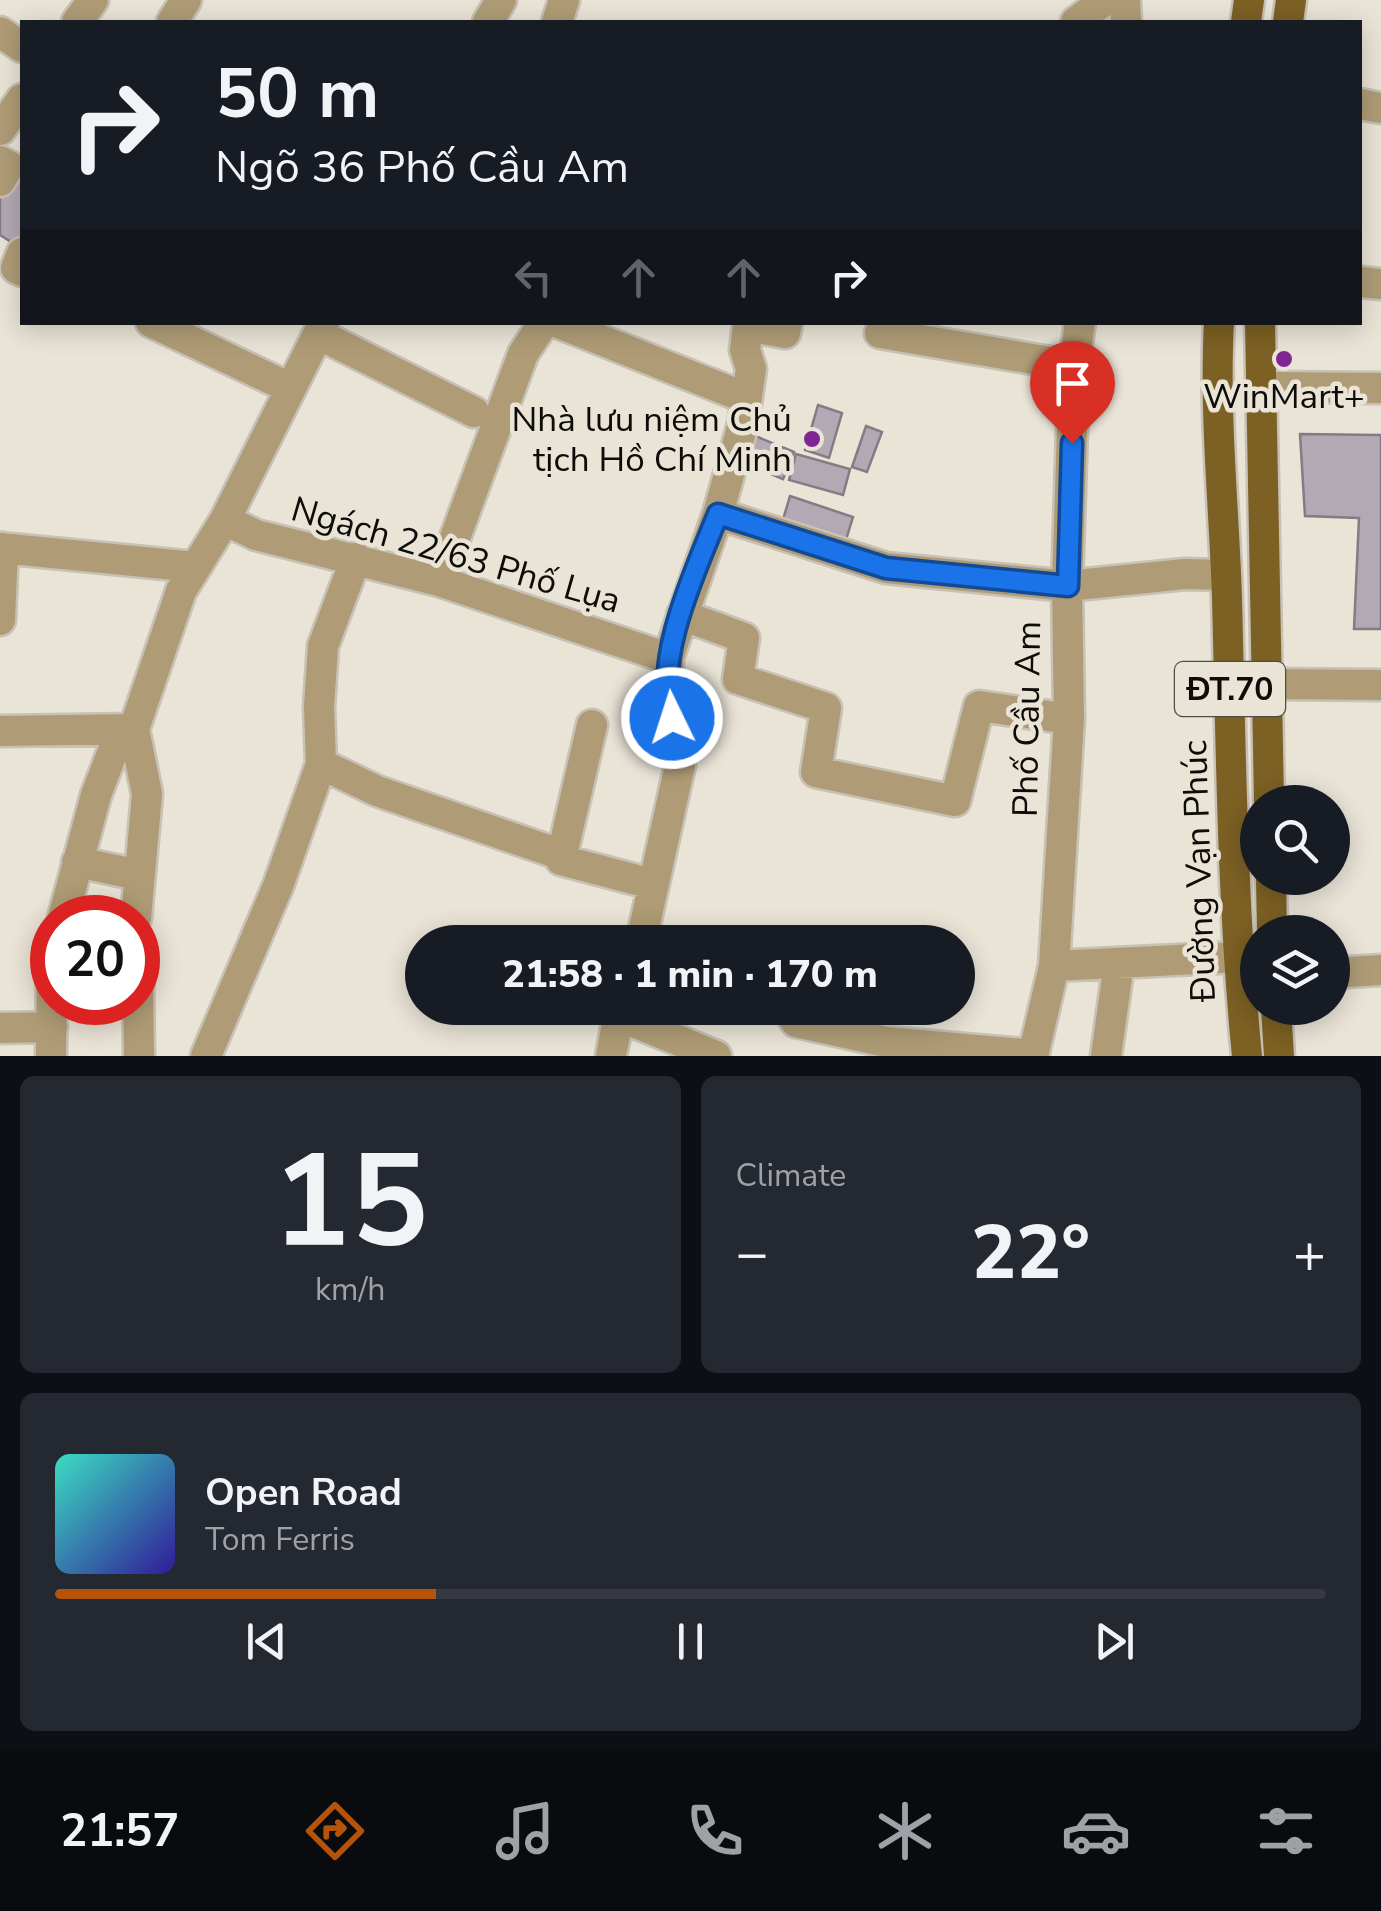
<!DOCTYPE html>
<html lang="en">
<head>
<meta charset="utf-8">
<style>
  body { margin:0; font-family:"Nunito Sans",sans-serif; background:#242831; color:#f1f3f6; height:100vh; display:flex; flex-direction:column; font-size:38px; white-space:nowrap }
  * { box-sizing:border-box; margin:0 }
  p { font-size:32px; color:#9ea1a6 }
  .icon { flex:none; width:55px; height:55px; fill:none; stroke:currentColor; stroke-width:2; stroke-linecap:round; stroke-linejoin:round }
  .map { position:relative; height:1056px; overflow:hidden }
  .sheet { display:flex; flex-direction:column; gap:20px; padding:20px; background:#0d0f14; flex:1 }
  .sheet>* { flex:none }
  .top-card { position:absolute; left:20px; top:20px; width:1342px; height:305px; border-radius:0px; box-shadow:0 5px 25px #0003; background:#171b24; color:#f1f3f6; overflow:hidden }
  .buttons { position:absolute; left:1240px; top:785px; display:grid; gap:20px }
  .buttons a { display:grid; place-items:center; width:110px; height:110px; border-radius:50%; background:#171b24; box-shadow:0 5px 25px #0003; font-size:50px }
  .speed { position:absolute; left:30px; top:895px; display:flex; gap:20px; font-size:50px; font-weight:700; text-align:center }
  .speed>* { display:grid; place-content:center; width:130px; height:130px; border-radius:50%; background:#171b24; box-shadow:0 5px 25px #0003; line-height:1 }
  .speed .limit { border:15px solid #d22; background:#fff; color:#111 }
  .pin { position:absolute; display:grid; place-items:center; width:85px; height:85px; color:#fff; margin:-102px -42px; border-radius:50% 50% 50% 0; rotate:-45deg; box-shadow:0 0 10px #0007 }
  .pin .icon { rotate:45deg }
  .me { position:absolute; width:110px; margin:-55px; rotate:356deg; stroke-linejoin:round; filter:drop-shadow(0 0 8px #0008) }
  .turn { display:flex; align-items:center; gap:35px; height:210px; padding:0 30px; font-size:45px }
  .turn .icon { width:130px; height:130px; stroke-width:2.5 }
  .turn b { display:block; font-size:70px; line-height:85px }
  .lanes { display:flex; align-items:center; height:95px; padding:0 30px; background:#0003; justify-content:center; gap:50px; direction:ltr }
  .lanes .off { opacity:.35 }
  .big { font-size:75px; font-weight:800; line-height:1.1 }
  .sheet .widget { flex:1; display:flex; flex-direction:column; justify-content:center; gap:15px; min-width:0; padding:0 35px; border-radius:15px; background:#242831 }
  .sheet .dial { align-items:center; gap:0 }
  .dial b { font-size:130px; line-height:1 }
  .song { display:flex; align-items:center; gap:30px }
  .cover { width:120px; height:120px; border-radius:15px; background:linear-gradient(135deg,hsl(170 70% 55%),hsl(250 70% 35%)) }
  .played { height:10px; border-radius:5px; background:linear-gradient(90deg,#b45309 30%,#363941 30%) }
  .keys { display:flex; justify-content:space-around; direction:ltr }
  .heat { display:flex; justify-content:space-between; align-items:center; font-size:55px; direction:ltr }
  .sheet .tiles { flex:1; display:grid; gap:20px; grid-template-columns:1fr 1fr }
  .widget:last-child { grid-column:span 2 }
  .trip { position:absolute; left:405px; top:925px; width:570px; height:100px; border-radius:50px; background:#171b24; box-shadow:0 5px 25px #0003; font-weight:800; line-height:100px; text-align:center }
  .tabs { display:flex; height:160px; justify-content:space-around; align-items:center; background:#090b0e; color:#9ea1a6 }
  .tabs .icon { width:70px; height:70px }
  .tabs .selected { color:#b45309 }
  .tabs b { font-size:45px; color:#f1f3f6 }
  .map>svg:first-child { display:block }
</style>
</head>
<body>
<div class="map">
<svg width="1381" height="1056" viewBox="0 0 1381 1056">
  <rect width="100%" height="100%" fill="#eae4d7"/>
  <path fill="#b2a9b4" stroke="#847b85" stroke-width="2.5" d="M22,154V246L21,248L0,235V188Z
    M818,405L842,413L829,458L805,450Z
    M866,426L882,432L867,472L852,467Z
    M1300,434L1381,435V629H1354L1359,518L1305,516Z
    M753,435L794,452L783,479L742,462Z
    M796,454L850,469L843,495L789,480Z
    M790,496L853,517L845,543L782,523Z"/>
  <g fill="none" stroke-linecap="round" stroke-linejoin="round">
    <g stroke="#c7c1b6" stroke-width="35">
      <path id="minor" d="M1125,0L1126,22
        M77,22L93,0
        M172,22L186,0
        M488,22L501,0
        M557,22L564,0
        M1076,22L1105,0
        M0,32L22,47
        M1360,104L1381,108
        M0,130L22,99
        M0,161L9,166L0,181
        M22,253L16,268L22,271
        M1360,282L1381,284
        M151,322L290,388
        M556,322L746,398
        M880,333L1074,366
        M318,334L474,412
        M1261,387L1381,388
        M718,514L886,568L1067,586L1185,574L1226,575
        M225,520L256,535L439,581L668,658
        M0,548L195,567
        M439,581L523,354L544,322
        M682,615L744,638L738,679L826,708L816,772L955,801L979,706L1069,719
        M0,620L3,548
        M1265,684L1381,685
        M0,731L134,729
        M321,764L377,791L562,855L561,860L652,884
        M562,855L592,725
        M77,862L139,875
        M63,918L96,795L116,743L134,729
        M136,918L147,794L134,729L181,591L225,520L324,322
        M641,942L680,765L676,726L668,704V658L718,514L743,424L751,369L745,350L748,326L785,333L787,322
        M1054,966L1238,957
        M1332,973L1381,970
        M138,980L139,1056
        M794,1008L792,1016L796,1022L886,1042L1034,1055
        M619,1016L716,1056
        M0,1028L52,1027
        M51,1056L52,961
        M206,1056L278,886L321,764L319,707L323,646L356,558
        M611,1056L620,1008
        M1033,1056L1054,966L1069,719L1067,586L1074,366L1080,322
        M1106,1056L1119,963"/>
    </g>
    <g stroke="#c7c1b6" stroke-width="35">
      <path id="major" d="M1246,22L1249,0
        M1288,22L1291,0
        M1219,322C1214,414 1224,506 1227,598C1231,751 1232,904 1247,1056
        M1260,322L1269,802
        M1271,878L1272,932
        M1276,1008L1279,1056"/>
    </g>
    <use href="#minor" stroke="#af9c76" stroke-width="30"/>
    <use href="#major" stroke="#7c6024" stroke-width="30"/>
  </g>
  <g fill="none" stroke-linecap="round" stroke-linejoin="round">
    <g stroke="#114b97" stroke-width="25">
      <path id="route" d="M672,718C653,658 696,570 718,514L886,568L1068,586L1072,443"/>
    </g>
    <use href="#route" stroke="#1a73e8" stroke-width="18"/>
  </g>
  <g fill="#802693" stroke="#eae4d7" stroke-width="4">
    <circle cx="1284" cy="359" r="10"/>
    <circle cx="812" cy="439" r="10"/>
  </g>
  <g text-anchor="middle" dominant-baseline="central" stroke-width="9" stroke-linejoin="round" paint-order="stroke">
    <rect fill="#eae4d7" stroke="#504d46" stroke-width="2.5" x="1175" y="662" width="110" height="54" rx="8"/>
    <g font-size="32" font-weight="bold" fill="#0e0c08">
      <text x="1230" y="689">ĐT.70</text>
    </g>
    <g font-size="35" fill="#0e0c08" stroke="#eae4d7">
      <text x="1284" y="396">WinMart+</text>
      <text x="792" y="419" text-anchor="end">Nhà lưu niệm Chủ<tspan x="792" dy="40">tịch Hồ Chí Minh</tspan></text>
    </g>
    <g font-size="35" fill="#0e0c08" stroke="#eae4d7">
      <text transform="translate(456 555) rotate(16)">Ngách 22/63 Phố Lụa</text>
      <text transform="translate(1027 719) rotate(-89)">Phố Cầu Am</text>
      <text transform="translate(1199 871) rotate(-92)">Đường Vạn Phúc</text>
    </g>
  </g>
</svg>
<div class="buttons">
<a><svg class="icon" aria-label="search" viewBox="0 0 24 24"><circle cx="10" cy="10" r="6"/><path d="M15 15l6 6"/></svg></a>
<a><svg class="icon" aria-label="layers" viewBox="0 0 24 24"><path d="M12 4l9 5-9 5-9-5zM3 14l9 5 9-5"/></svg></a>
</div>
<div class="speed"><div class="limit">20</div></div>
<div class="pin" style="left:1072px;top:443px;background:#d93025"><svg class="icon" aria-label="arrive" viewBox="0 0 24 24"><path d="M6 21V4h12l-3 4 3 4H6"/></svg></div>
<svg class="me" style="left:672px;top:718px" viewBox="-20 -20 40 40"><circle r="17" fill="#1a73e8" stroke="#fff" stroke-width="3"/><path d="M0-11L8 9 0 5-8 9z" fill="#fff"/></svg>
<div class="trip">21:58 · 1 min · 170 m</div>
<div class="top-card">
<div class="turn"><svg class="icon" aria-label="right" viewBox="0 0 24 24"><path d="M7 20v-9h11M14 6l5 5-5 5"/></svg><div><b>50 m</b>Ngõ 36 Phố Cầu Am</div></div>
<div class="lanes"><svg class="icon off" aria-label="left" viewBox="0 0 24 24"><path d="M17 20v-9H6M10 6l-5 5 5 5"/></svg><svg class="icon off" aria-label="ahead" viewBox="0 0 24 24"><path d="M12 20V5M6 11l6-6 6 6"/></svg><svg class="icon off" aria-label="ahead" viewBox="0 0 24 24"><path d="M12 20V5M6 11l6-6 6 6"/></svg><svg class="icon" aria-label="right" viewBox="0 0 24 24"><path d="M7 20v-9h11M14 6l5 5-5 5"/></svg></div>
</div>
</div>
<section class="sheet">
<div class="tiles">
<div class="widget dial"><b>15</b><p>km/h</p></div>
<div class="widget"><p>Climate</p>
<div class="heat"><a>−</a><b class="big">22°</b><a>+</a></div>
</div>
<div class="widget">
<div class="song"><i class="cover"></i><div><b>Open Road</b><p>Tom Ferris</p></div></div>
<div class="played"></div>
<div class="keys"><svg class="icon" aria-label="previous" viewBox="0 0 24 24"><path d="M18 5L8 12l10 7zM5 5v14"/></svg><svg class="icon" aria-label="pause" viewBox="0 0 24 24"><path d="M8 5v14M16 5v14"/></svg><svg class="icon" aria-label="next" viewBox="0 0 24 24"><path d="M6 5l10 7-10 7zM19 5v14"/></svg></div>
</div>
</div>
</section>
<nav class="tabs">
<b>21:57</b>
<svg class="icon selected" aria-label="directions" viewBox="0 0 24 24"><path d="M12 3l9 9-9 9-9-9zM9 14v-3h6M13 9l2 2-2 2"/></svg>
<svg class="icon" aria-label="music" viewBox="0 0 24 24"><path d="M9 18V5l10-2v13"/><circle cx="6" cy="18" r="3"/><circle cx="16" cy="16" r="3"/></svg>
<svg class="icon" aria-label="phone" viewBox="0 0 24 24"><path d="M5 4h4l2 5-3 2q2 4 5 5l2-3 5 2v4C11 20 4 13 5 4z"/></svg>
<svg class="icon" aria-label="climate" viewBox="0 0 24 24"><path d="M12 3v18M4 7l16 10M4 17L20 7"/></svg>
<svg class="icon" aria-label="car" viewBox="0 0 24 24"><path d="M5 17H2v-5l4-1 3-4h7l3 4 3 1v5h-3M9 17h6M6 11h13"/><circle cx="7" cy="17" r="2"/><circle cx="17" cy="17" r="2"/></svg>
<svg class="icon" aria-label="filters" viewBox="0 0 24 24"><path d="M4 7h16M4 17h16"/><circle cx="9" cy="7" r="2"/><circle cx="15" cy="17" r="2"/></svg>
</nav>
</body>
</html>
